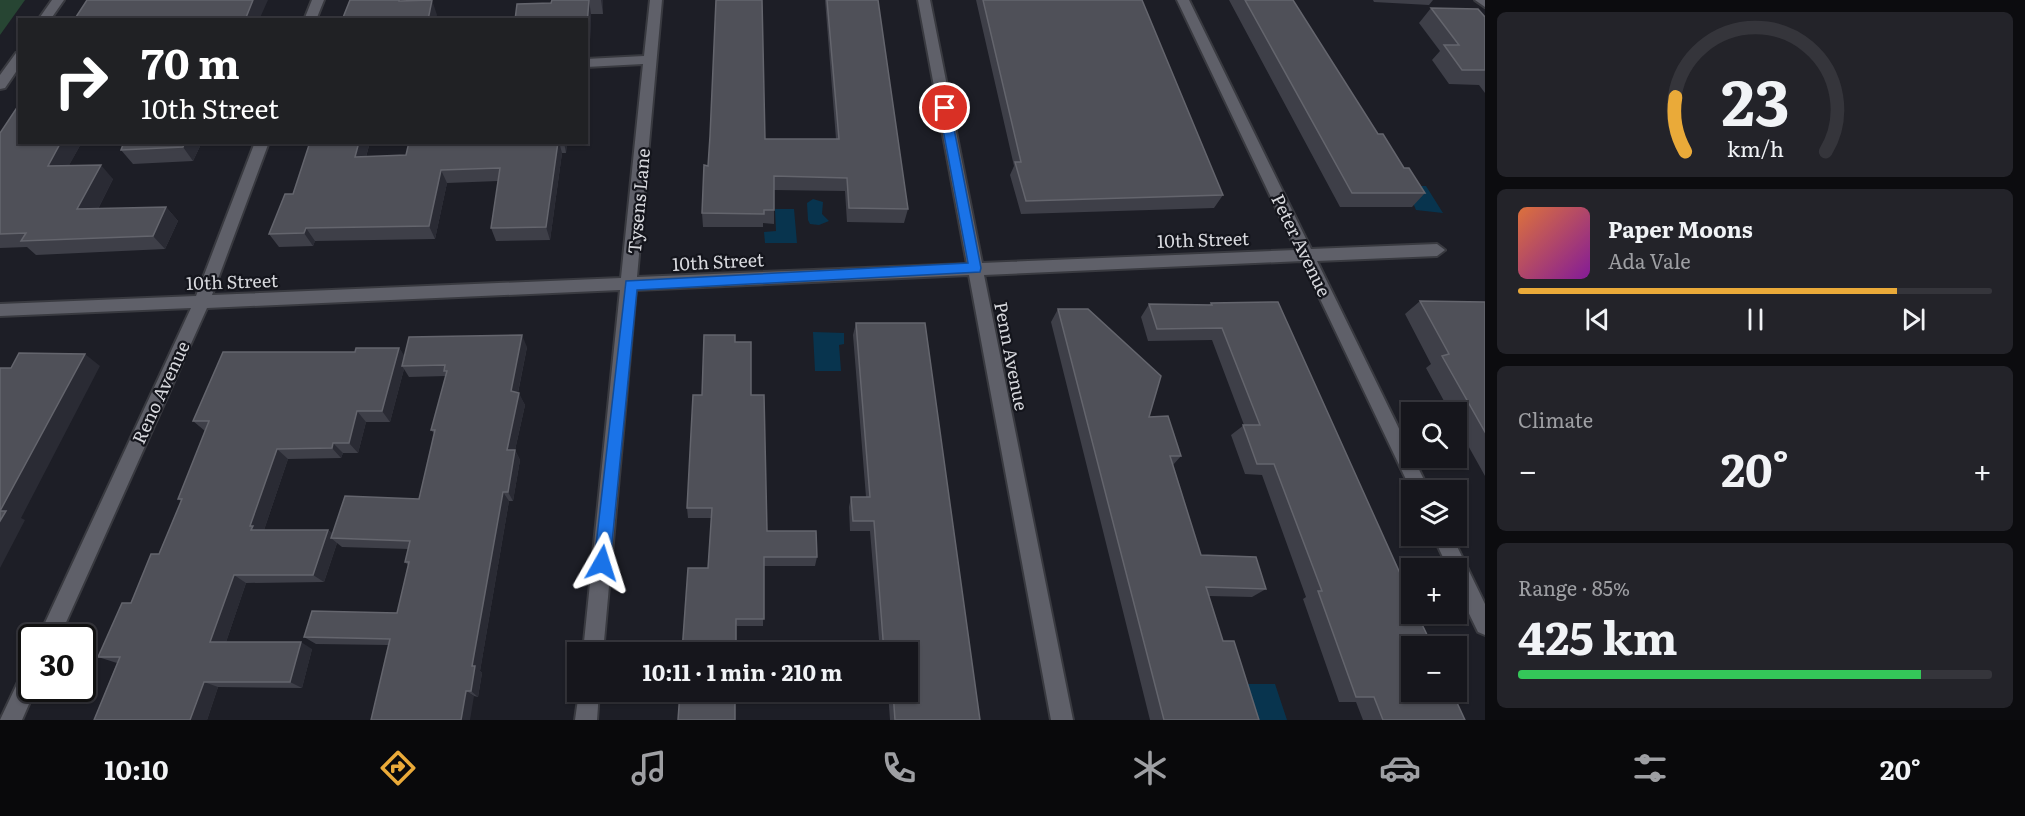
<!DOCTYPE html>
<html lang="en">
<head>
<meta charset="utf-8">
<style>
  body { margin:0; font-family:Literata,serif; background:#232329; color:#f1f3f6; height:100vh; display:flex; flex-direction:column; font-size:22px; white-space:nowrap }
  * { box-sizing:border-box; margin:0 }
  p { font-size:20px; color:#9e9fa3 }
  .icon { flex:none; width:33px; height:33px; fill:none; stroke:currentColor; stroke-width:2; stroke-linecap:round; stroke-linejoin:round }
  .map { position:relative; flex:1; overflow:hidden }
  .side { display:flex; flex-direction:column; gap:12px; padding:12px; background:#0c0c0f; width:540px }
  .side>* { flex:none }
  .top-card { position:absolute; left:18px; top:18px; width:570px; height:126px; border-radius:0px; box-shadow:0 2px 4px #0004,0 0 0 2px #35353b; background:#202124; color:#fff; overflow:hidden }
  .controls { position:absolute; left:1401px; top:402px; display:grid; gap:12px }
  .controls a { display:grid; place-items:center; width:66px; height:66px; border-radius:0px; background:#16161c; box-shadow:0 2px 4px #0004,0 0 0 2px #35353b; font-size:30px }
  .speed { position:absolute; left:18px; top:624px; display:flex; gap:12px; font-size:30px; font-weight:700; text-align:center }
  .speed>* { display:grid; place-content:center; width:78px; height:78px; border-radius:50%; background:#16161c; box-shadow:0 2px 4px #0004,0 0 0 2px #35353b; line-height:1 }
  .speed .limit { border:3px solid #111; border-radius:9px; background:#fff; color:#111 }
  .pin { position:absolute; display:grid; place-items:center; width:51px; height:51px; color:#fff; margin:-26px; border:3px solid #fff; border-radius:50%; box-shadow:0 2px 6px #0007 }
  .me { position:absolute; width:66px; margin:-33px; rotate:6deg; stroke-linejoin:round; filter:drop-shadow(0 0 4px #0008) }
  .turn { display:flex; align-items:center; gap:21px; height:126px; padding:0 24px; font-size:27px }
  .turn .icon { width:78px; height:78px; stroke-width:2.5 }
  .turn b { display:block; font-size:42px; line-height:51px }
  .big { font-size:45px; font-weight:700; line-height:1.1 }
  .side .card { flex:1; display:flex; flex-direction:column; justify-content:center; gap:9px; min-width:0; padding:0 21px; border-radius:9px; background:#232329 }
  .side .dial { align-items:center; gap:0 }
  .dial svg { height:156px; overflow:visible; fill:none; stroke:#35353b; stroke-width:7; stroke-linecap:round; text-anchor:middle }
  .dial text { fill:#f1f3f6; stroke:none }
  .song { display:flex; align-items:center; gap:18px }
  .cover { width:72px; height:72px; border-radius:9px; background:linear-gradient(135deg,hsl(20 70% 55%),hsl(290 70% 35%)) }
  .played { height:6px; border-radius:3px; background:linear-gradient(90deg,#eaaa39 80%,#35353b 80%) }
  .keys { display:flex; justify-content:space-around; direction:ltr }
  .heat { display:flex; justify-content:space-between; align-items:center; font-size:33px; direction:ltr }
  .charge { height:9px; border-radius:4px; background:linear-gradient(90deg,#34c759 85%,#35353b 0) }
  .trip { position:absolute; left:567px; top:642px; width:351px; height:60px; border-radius:0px; background:#16161c; box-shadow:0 2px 4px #0004,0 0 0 2px #35353b; font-weight:700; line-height:60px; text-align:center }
  .menu { display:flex; height:96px; justify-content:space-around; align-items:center; background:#09090b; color:#9e9fa3 }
  .menu .icon { width:42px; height:42px }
  .menu .on { color:#eaaa39 }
  .menu b { font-size:27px; color:#f1f3f6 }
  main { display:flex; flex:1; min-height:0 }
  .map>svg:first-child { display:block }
</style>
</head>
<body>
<main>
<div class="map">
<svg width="1485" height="720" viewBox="0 0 1485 720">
  <rect width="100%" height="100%" fill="#1d1e26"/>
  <path fill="#274533" d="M0,0H25L0,35Z"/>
  <path fill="#08344e" d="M1406,186H1426L1443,213L1416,210Z
    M813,199L823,202L822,214L829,221L819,225L810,224L808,220L807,203Z
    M775,209H794L797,243H765L764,232L776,231Z
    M813,332L844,333V344L839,345L841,371H815Z
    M1246,684H1275L1287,720H1257Z"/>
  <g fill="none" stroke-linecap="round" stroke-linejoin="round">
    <g stroke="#393a40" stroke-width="4">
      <path id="minor" d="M52,0H64L50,20H38Z
        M312,0H324L316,20H304Z
        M650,0H662L637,277L967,264L918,0H930L982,263L1296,250L1177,0H1189L1311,249L1437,244L1445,250L1437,256L1317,261L1429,490L1412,492L1302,261L984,275L1073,720H1051L969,275L636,290L603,652H583L620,290L207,308L59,638H38L191,308L0,316V304L196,296L255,142H269L212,295L621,278L643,64L586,67V59L644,56Z
        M1475,0H1485V7Z
        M20,52V66L5,88L0,89V75L16,53Z
        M1433,536H1452L1485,604V635L1478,632L1456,587V568H1448Z
        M32,664V688H36L22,720H0L25,667Z
        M579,692H599L597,720H575Z"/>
    </g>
    <use href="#minor" fill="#5f6069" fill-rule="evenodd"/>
  </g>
  <path fill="#3e3f48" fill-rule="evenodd" d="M552,0H603V14H591L590,40H586V20L551,3Z
    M825,0H878L908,209L904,223L847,222L845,191L774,190V224L763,223V227H703L702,213L708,166L765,139H836Z
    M976,0H1142L1223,195L1214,208L1021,214L1010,175L1014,166Z
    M1229,0H1293L1378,134L1404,168L1425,193L1412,207H1340Z
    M1373,0H1433L1429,5L1374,2Z
    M1431,8L1485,17V93L1479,85L1449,84L1432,60L1440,51L1419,23Z
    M0,133L82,142L69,165L113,179L98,209L166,207L178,221L165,249L36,255L27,247L0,248Z
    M202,142L193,161L133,164L121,150Z
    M310,142H370L366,157L406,155L409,142H567L566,153H562L550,240L496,241L491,228L498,181L447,183L435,239L315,241L313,246L279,247L269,234L293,194Z
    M1420,301L1485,302V476L1456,424V412H1450L1426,368L1431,364L1405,314Z
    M1211,303L1412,646L1465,720H1363L1356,702H1339L1303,599L1306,597L1262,475L1245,474L1231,435L1244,425L1212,340L1148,341L1141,317L1149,304L1209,305Z
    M1058,309L1149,417L1181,456L1173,465L1201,555L1266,589L1252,597L1209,596L1223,641L1259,720H1150L1051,322Z
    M856,323L980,720H890L888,692H908V652H880L870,531H850L849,507L851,497H866L853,335Z
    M735,342L751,395L767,531L817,557L815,566H764L763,626H737L708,568L711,518H688L687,508L702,395Z
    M527,347L518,393L525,405L515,450L520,460L513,501H509L480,671L482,673L478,697L474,696L388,645L316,644L304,637L397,613L408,565L405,562L408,549L342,547L337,543L324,582L246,583L226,642L312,649L302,688L218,687L207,720H94L117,663L98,657L159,554L181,501L178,499L205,431L193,421L355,352L399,348L404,356ZM404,369L409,377L446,376L431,430L434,433L419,499L333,534L328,530H264L288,459L341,458L343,453H358L366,422H390Z"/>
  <path fill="#2a2b34" d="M253,0H268L259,20H245Z
    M432,0L437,15L436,20H428Z
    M589,0L591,14L590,40L587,25Z
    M601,0H603V14Z
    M61,142H82L61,180L48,166Z
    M185,142H202L193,161L183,147Z
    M359,142H370L362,171L355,157Z
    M558,142H559L562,153L550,240L546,227Z
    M564,142H567L566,153Z
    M101,165L113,179L91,223L77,209Z
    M441,170L447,183L435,239L429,226Z
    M166,207L178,221L165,249L153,236Z
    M306,228L315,241L313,246L304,233Z
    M522,335L527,347L516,402L511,391Z
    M399,348L407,359L402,366L404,369L390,422L382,411Z
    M85,354L100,366L21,518L25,520L0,568V511Z
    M519,393L525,405L515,450L520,460L513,501L508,492L507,450Z
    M357,411L366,422L358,453L349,443Z
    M333,443L343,453L341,458L332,448Z
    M277,449L288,459L263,533L251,530L250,526Z
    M503,492L509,501L480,671L482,673L478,697L471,691L472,666Z
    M328,530L338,538H331L337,543L324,582L313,575Z
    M234,575L246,583L224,648L210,642Z
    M301,642L312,649L302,688L290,682Z
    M204,682L218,687L207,720H190Z
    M466,691L474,696L470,720H461Z"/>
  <path fill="#4f5058" stroke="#64656d" stroke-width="1.5" d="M87,0H253L245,20H74Z
    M350,0H399V1L432,0L428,20H342Z
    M552,0H589L587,25L586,20H515L517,4L551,3Z
    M716,0H762L765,139H839L827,0H878L908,209L849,208L847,178L774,176V210H764V214L702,213L704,165L708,166L710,136Z
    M983,0H1142L1223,195L1026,201L1015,162H1021Z
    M1245,0H1293L1378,134H1383L1404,168H1409L1425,193H1352Z
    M1431,8L1478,9L1485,17V70H1462L1444,45H1459Z
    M20,103V142H61L48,166L101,165L77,209L166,207L153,236L21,241L26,233L0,234V133Z
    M124,142H185L183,147L121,150Z
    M310,142H359L355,157L406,155L409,142H558L546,227L491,228L500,168L441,170L429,226L306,228L304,233L269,234L285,194H293Z
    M1420,301L1485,302V432L1442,356L1449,354Z
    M1278,302L1412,600V614H1417L1431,643H1437L1439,646H1412V692H1452L1465,720H1383L1374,697H1356L1318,591H1322L1274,464H1257L1243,425H1260L1222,328L1157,329L1149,304L1212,305L1211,303Z
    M1058,309H1088L1161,376L1149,417L1168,416L1181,456H1170L1201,555L1256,557L1266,589L1206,587L1223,641H1234L1259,720H1164Z
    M856,323H925L980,720H895L893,692H908V652H884L874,521H853L851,497H870Z
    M522,335L511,391L519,393L507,450H515L508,492H503L472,666H475L471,691H466L461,720H371L390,639L304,637L312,611L397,613L409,562H405L410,541L331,538L345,496L419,499L435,430H431L447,371H444L445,365L402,366L409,337Z
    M704,335H735V342H751V395H764L767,531H816L817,557H764V619H736V652H682L688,568H708L712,508H687L693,395H702Z
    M356,348H399L382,411H357L349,443H333L332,448L277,449L250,526H253L251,530H328L313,575H234L210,642H301L290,682H204L190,720H94L120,657H98L122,603H131L151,554H159L182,499H178L209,421H193L223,352H355Z
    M19,353L85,354L0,511H6L0,521V368H11Z
    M680,692H735V720H678Z"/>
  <path fill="#1a73e8" stroke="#114b97" stroke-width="1.5" d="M945,104L950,108L981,268L980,272L637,290L610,563L608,569L602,571L597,569L594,563L626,281L968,263L939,108Z"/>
  <g text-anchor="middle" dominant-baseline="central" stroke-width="4.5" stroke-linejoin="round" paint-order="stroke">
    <g font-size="18" fill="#d7d8dd" stroke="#14151c">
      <text transform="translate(638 201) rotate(-85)">Tysens Lane</text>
      <text transform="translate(1203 239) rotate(-2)">10th Street</text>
      <text transform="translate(1302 245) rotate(64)">Peter Avenue</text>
      <text transform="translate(718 261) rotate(-3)">10th Street</text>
      <text transform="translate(232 281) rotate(-2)">10th Street</text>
      <text transform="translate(1012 356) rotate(79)">Penn Avenue</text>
      <text transform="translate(160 392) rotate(-65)">Reno Avenue</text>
    </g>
  </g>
</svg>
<div class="controls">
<a><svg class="icon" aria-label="search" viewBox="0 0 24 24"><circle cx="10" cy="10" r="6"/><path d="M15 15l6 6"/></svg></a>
<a><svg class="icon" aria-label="layers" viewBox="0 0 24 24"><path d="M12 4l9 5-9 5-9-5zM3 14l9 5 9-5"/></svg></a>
<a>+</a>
<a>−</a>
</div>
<div class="speed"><div class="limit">30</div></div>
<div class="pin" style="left:945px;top:108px;background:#d93025"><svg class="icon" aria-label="arrive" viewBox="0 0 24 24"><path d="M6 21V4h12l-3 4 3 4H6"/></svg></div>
<svg class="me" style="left:602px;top:563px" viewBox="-20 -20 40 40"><path d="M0-17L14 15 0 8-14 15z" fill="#1a73e8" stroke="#fff" stroke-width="4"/></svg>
<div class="trip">10:11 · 1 min · 210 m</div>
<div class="top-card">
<div class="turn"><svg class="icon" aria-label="right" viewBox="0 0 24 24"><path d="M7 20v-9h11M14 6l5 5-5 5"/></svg><div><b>70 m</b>10th Street</div></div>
</div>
</div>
<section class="side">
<div class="card dial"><svg viewBox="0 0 100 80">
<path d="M14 69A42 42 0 1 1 86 69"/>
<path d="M14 69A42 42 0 0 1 9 41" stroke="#eaaa39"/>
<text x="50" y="56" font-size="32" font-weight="700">23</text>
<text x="50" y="72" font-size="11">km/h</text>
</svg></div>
<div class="card">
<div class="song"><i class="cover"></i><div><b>Paper Moons</b><p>Ada Vale</p></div></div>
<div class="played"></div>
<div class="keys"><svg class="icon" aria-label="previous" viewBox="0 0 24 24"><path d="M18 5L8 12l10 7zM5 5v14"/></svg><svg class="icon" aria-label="pause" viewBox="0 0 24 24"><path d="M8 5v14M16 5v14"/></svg><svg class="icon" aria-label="next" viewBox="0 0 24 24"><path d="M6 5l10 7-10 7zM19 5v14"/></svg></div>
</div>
<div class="card"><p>Climate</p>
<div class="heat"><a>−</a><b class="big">20°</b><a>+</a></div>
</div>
<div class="card"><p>Range · 85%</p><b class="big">425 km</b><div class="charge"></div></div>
</section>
</main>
<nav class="menu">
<b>10:10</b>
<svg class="icon on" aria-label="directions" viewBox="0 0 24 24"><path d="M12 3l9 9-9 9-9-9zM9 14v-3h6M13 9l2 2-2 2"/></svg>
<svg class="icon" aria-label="music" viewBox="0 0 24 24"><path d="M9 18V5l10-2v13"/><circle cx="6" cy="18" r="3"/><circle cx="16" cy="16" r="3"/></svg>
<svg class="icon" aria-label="phone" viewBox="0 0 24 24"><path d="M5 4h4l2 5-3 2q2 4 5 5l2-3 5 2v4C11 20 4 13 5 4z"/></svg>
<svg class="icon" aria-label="climate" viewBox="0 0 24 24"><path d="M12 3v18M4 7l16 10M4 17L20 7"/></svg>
<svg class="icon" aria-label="car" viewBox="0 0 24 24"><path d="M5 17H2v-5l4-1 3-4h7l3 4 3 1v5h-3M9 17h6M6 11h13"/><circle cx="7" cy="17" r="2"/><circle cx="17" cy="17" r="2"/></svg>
<svg class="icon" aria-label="filters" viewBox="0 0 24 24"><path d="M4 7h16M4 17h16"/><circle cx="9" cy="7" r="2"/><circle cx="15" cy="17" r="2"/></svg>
<b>20°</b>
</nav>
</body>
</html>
